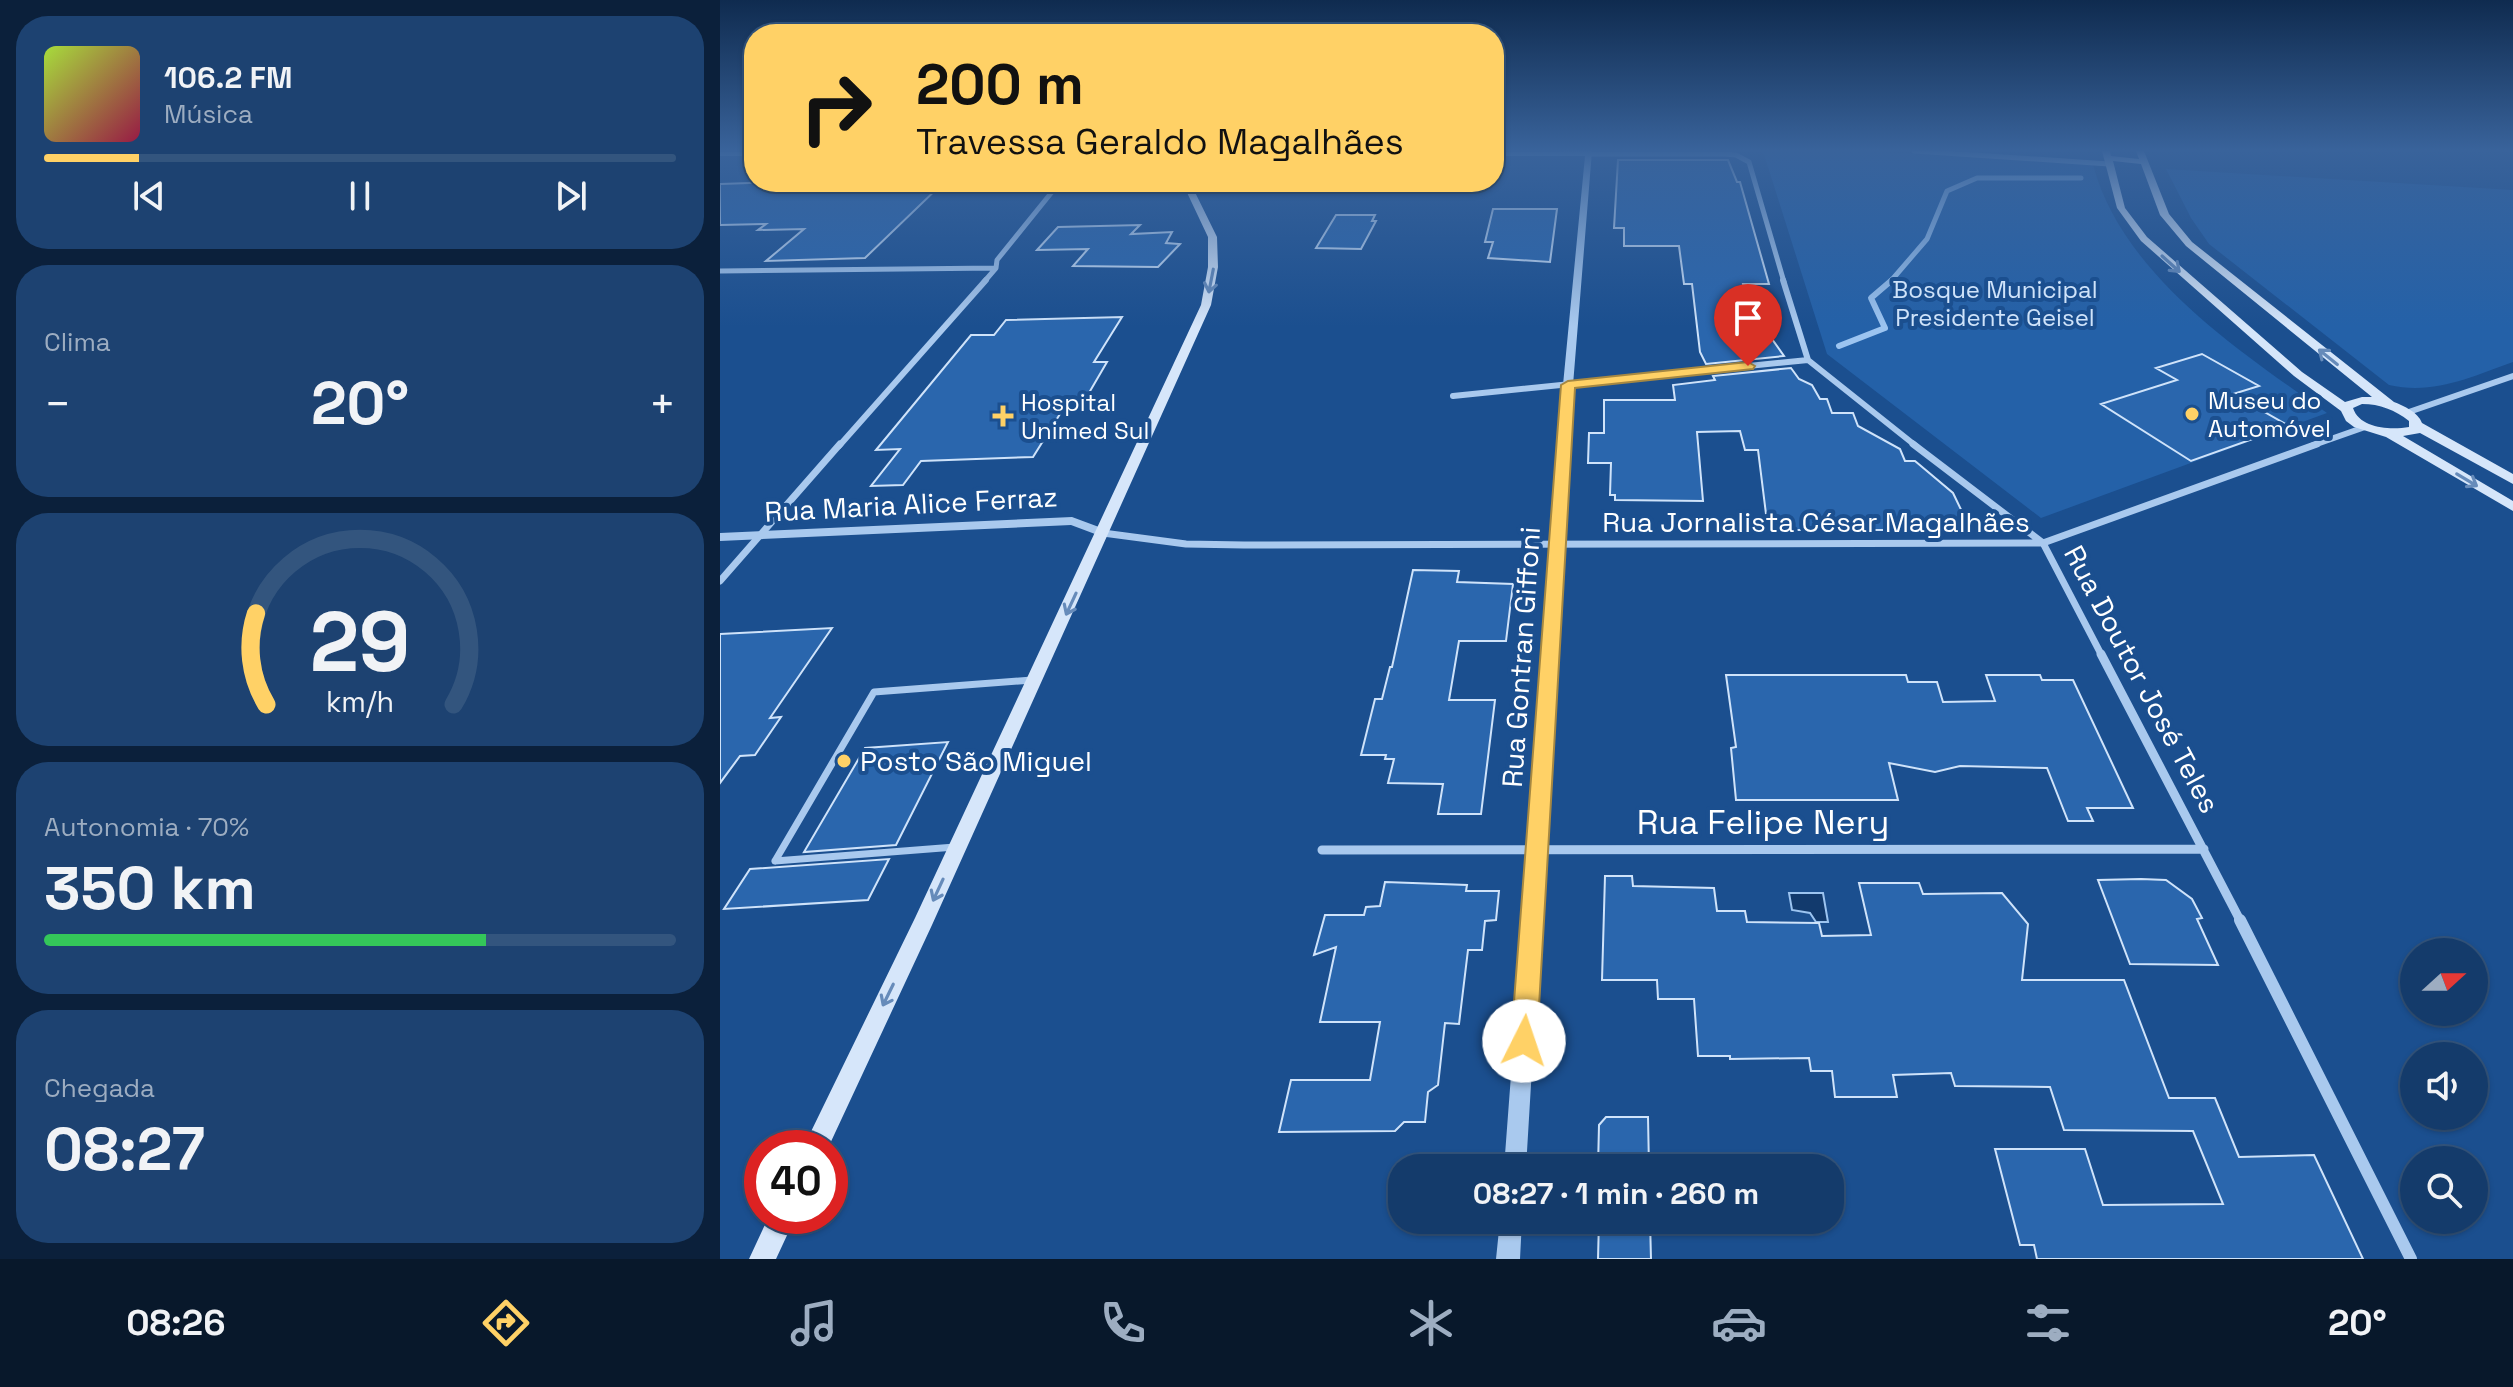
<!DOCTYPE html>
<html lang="pt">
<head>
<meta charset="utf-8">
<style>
  body { margin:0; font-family:"Space Grotesk",sans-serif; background:#1d4271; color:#f1f3f6; height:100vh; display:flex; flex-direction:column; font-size:30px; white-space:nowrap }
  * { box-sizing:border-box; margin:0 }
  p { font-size:26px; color:#9dadc1 }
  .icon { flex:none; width:44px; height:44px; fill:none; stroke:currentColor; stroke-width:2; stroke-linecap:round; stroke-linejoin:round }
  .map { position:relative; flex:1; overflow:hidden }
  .panel { display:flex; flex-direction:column; gap:16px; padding:16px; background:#0b203b; width:720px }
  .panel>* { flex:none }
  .hud { position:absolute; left:24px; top:24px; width:760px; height:168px; border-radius:32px; box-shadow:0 2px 6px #0004,0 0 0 2px #33557e; background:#ffd166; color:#111; overflow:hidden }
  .needle { width:52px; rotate:69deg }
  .controls { position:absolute; left:1680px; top:938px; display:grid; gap:16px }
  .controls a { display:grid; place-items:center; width:88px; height:88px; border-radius:50%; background:#143b6b; box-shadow:0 2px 6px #0004,0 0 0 2px #33557e; font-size:40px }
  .speed { position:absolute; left:24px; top:1130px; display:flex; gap:16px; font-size:40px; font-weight:700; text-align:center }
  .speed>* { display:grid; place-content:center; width:104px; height:104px; border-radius:50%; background:#143b6b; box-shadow:0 2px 6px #0004,0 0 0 2px #33557e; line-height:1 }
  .speed .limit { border:12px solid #d22; background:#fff; color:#111 }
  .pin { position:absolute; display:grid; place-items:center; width:68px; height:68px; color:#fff; margin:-82px -34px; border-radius:50% 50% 50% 0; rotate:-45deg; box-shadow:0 0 8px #0007 }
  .pin .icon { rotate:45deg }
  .me { position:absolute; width:88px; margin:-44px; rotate:4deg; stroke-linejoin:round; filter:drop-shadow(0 0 6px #0008) }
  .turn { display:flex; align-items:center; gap:28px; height:168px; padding:0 40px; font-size:36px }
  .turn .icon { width:104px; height:104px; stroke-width:2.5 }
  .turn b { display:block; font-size:56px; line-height:68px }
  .big { font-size:60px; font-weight:700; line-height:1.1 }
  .panel .tile { flex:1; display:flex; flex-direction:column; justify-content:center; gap:12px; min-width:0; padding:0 28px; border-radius:32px; background:#1d4271 }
  .panel .dial { align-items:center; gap:0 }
  .dial svg { height:208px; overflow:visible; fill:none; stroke:#33557e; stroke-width:7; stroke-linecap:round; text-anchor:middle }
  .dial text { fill:#f1f3f6; stroke:none }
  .song { display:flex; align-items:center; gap:24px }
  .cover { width:96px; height:96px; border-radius:12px; background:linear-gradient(135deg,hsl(80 70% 55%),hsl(340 70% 35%)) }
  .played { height:8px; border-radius:4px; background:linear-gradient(90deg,#ffd166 15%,#33557e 15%) }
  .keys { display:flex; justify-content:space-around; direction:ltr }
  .heat { display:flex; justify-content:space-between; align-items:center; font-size:44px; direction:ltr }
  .charge { height:12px; border-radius:6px; background:linear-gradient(90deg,#34c759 70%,#33557e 0) }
  .trip { position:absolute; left:668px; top:1154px; width:456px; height:80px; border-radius:32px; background:#143b6b; box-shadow:0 2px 6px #0004,0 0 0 2px #33557e; font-weight:700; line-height:80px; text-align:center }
  .tabs { display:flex; height:128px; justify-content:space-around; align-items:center; background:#08182b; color:#9dadc1 }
  .tabs .icon { width:56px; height:56px }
  .tabs .active { color:#ffd166 }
  .tabs b { font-size:36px; color:#f1f3f6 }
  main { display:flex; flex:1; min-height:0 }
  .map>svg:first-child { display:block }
</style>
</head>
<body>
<main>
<section class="panel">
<div class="tile">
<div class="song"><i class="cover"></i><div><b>106.2 FM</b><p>Música</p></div></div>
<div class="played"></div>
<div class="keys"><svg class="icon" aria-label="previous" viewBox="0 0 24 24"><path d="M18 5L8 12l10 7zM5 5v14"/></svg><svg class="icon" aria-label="pause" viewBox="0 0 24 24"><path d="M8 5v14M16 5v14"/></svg><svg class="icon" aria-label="next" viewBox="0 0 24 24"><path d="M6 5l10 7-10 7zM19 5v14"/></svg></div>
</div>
<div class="tile"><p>Clima</p>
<div class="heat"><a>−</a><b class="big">20°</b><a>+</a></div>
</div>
<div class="tile dial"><svg viewBox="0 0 100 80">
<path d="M14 69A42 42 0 1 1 86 69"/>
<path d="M14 69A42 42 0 0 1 10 34" stroke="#ffd166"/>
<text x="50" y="56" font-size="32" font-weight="700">29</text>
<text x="50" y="72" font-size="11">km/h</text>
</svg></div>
<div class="tile"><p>Autonomia · 70%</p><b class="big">350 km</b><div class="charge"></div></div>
<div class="tile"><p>Chegada</p><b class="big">08:27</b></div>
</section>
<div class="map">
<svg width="1793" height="1259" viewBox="0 0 1793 1259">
  <rect width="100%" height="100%" fill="#1b4f8f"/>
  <path fill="#2461a8" d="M1043,151H1145L1373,165C1403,275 1518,350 1607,413L1321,518L1107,354Z
    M1446,169L1793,190V362C1751,377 1714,395 1669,385L1489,244L1471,218Z"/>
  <path fill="#123a6d" stroke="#9cc4f0" stroke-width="2" d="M1069,893H1103L1108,922H1096L1090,913L1072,910Z"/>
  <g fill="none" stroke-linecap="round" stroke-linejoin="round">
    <path stroke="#9cc4f0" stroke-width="5" d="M1170,282L1207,239L1227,191L1257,178H1361"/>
    <path stroke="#9cc4f0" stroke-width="6" d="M1119,346L1165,328L1151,298L1172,280"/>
  </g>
  <path fill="#2a66ad" stroke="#cfe3fa" stroke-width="2" d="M898,160H1008L1017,182H1020L1049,284H1023L1033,333L1047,332L1064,356L986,364L980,352L972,284H964L959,246H904V228H894Z
    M59,182H224L145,258L46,261L84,229L38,230L46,224L0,225V184Z
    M773,209H837L830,262L768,258L773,242H765Z
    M616,215H655L652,221H656L641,249L596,248Z
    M420,225L411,234L452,232L446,243L460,244L438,267L353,266L368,249L317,250L338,227Z
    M402,317L374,362H387L366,398H350L313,457L201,461L183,485L151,486L180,449L156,450L251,335H274L286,320Z
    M1482,354L1539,386L1513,394L1569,426L1471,461L1381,404L1457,380L1436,368Z
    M1071,368L1079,379L1092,385L1100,399H1107L1112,413H1133L1138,426L1180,449L1185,461H1195L1233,493L1247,522L1173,523L1175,530H1048L1038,450H1025L1020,431L977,432L983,501L895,500V495H890L891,463H868L869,433H884V400H955L953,385L995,380L993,376Z
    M693,570L739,571L737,582L793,584L786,641H739L729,700H775L761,814H718L723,784L668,783L674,759H665L666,755H641L655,699H662L670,667H672Z
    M112,628L50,718L61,717L35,755L20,756L0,783V634Z
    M1006,675H1186L1188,682H1217L1223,702L1275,701L1266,675H1320L1322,680H1353L1413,808H1367L1373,821H1348L1327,768L1240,766L1215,772L1169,763L1178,800H1016L1011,748L1016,747Z
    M228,742L176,845L84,852L145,748Z
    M169,859L148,900L4,909L30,869Z
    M885,876H912L913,886L994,888L997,911H1025L1027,922L1099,923L1102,936L1151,935L1139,883H1199L1203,894L1282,893L1308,924L1302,980H1404L1449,1098H1495L1519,1157L1594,1155L1643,1259H1317L1314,1245H1300L1275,1149H1365L1383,1205L1503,1204L1473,1131L1344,1130L1330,1087L1235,1086L1231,1073L1173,1075L1177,1097H1115L1112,1071H1091L1089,1058L1010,1059V1056H978L974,999H938L937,980H882Z
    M1421,879L1446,880L1472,899L1482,918L1477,919L1498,965L1410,964L1378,880Z
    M665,882L747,885L746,891H779L776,920L765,921L762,950H748L739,1024L725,1023L718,1085L708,1092L705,1122H684L675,1131L559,1132L571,1080H650L660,1022H600L616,947L594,955L605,915H644L646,907L660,906Z
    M886,1117H928L929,1168H878L879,1125Z
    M879,1220H930L931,1259H878Z"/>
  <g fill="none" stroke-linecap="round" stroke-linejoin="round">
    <path stroke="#a9c9ee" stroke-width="7" d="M55,861L154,692L312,680
      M55,861L235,847"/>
    <path stroke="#a9c9ee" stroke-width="5" d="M1194,151L1389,164
      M867,154H1005L1016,155L1029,162L1064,282
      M0,271L276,268
      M264,282L276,268L277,260L340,182"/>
    <path stroke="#a9c9ee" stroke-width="6" d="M1063,280L1088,360L1196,446
      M733,396L1088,360
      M1686,413L1793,376
      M119,446L266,280
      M1591,446L1645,427"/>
    <path stroke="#a9c9ee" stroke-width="7" d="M1193,444L1323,543L1382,656
      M383,533L466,544L524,545L1323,543L1597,444
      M0,581L120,444"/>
    <path stroke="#a9c9ee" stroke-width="9" d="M1381,654L1521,922
      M602,850L1484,849"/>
    <path stroke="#a9c9ee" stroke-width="12" d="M1520,920L1691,1259"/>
    <path fill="#a9c9ee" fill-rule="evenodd" d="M872,151L853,385L806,1168H784L843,385L865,156H774V152Z
      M0,152H34V156H0Z
      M352,517L387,530L389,533L383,537L351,525L0,541V533Z
      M780,1220H802L800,1259H776Z"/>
    <path fill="#d6e6fa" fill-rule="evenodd" d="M1382,151H1390L1391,156L1419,159L1416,151H1424L1449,214L1472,242L1674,402C1684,406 1698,412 1702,423L1793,474V484L1700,433L1683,436L1793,501V511L1666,437L1634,427L1626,421L1621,411L1574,376L1421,241L1397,208ZM1393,161L1421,164L1440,215L1466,246L1652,397H1642L1625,402L1582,372L1427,237L1405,208ZM1642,404C1660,404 1675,410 1689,421V427C1671,430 1640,429 1633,408Z
      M462,182H470L497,237L498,267L491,305L212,925L108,1148H83L195,918L481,305L488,267V237Z
      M49,1216H76L56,1259H29Z"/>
  </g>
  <defs><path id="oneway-shaft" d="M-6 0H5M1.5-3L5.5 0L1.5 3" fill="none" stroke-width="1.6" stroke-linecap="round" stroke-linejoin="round" transform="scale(2)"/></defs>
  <g stroke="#668bba">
    <use href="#oneway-shaft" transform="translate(1451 264) rotate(42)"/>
    <use href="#oneway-shaft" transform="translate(491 281) rotate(101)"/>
    <use href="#oneway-shaft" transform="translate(1608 357) rotate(-141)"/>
    <use href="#oneway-shaft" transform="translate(1747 480) rotate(31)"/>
    <use href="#oneway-shaft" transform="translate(351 604) rotate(115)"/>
    <use href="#oneway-shaft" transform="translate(218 890) rotate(115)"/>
    <use href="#oneway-shaft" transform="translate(168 995) rotate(116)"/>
  </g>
  <linearGradient id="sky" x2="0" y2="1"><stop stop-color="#0f2b4f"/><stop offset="0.46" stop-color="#39639b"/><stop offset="1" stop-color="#39639b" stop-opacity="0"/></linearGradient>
  <rect width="1793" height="327" fill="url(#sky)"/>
  <path fill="#ffd166" stroke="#a68842" stroke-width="2" d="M1028,362L1035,366L1033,369L855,388L817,1041L813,1050L804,1054L795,1050L791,1041L841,385L848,381Z"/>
  <g fill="#ffd166" stroke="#1b4f8f" stroke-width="3">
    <circle cx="1472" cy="414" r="8"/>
    <path d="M279 404h8v8h8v8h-8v8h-8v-8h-8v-8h8z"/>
    <circle cx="124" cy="761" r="8"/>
  </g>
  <g text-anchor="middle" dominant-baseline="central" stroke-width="8" stroke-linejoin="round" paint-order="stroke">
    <g font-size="24" fill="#cfe3fa" stroke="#1b4f8f">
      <text x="1275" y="289">Bosque Municipal<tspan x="1275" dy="28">Presidente Geisel</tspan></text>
    </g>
    <g font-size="24" fill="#fff" stroke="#1b4f8f" text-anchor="start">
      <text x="1488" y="400">Museu do<tspan x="1488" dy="28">Automóvel</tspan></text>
      <text x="301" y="402">Hospital<tspan x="301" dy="28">Unimed Sul</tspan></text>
    </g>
    <g font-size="28" fill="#fff" stroke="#1b4f8f">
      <text transform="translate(191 504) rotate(-3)">Rua Maria Alice Ferraz</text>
      <text x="1096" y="522">Rua Jornalista César Magalhães</text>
      <text transform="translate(801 657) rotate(-86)">Rua Gontran Giffoni</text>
      <text transform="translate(1422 679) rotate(62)">Rua Doutor José Teles</text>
    </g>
    <g font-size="28" fill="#fff" stroke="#1b4f8f" text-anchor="start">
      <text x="140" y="761">Posto São Miguel</text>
    </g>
    <g font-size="34" fill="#fff" stroke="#1b4f8f">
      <text x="1043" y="822">Rua Felipe Nery</text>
    </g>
  </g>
</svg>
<div class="controls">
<a><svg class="needle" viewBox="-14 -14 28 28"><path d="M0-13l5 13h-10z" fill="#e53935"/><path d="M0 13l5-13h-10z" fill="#9dadc1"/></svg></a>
<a><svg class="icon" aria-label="sound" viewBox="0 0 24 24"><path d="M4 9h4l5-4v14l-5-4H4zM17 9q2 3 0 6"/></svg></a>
<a><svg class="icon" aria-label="search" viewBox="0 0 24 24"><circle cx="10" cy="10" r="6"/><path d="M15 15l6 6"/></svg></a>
</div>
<div class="speed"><div class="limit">40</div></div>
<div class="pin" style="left:1028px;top:366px;background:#d93025"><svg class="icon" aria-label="arrive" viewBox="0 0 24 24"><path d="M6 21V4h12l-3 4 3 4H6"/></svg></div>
<svg class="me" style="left:804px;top:1041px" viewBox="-20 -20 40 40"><circle r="19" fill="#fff"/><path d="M0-13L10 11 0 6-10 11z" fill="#ffd166"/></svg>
<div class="trip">08:27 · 1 min · 260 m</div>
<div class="hud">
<div class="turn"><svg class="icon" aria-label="right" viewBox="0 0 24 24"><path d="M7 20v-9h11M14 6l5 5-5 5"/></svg><div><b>200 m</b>Travessa Geraldo Magalhães</div></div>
</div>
</div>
</main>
<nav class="tabs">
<b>08:26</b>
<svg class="icon active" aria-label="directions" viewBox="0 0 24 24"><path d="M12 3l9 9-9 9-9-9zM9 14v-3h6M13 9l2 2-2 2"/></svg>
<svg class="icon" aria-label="music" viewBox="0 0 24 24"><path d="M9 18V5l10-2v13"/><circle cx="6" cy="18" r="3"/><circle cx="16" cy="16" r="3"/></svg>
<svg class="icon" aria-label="phone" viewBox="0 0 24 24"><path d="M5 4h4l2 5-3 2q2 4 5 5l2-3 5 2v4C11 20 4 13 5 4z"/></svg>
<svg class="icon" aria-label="climate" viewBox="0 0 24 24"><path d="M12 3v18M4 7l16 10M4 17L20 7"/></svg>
<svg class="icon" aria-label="car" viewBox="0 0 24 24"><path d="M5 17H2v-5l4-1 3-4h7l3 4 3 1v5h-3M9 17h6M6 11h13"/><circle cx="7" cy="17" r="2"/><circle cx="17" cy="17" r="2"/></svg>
<svg class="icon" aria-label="filters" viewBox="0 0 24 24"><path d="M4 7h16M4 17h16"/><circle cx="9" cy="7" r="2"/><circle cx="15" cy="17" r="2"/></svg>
<b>20°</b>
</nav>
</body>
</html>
